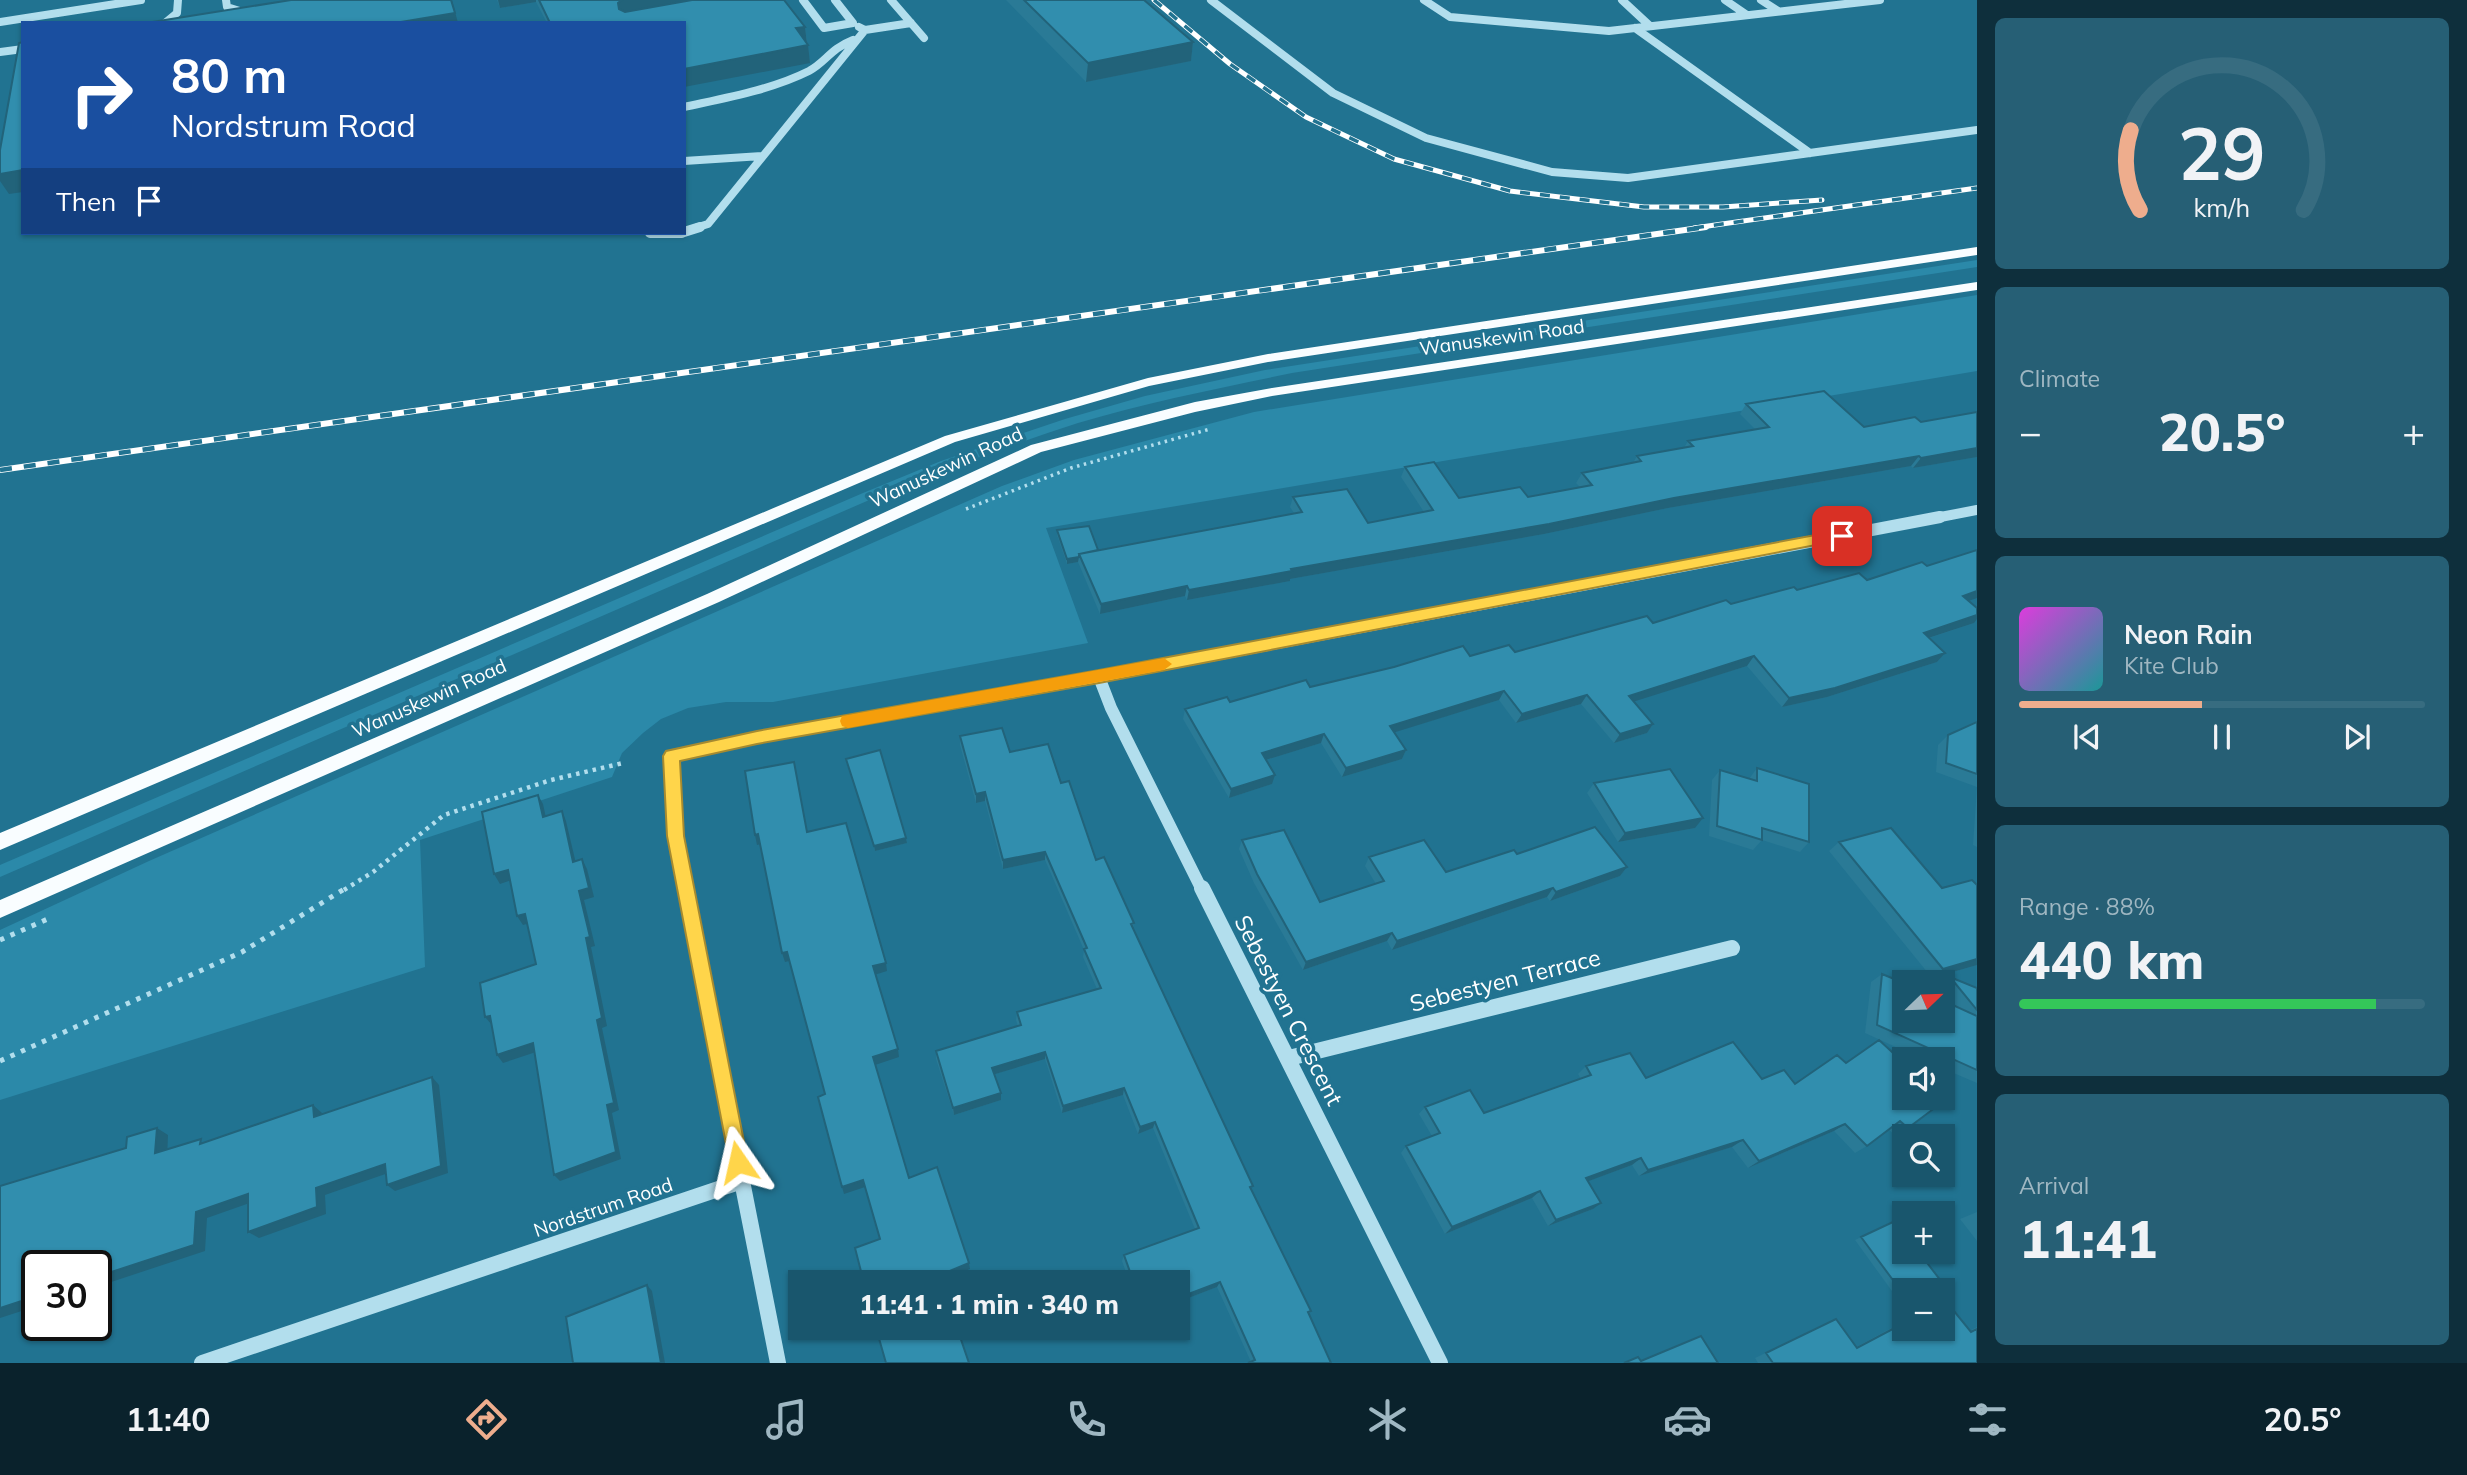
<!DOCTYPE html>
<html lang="en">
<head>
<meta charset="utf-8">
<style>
  body { margin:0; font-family:Mulish,sans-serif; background:#265f75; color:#f1f3f6; height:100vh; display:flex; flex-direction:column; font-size:26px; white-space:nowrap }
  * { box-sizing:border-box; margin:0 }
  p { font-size:23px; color:#9fb7c2 }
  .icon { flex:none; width:38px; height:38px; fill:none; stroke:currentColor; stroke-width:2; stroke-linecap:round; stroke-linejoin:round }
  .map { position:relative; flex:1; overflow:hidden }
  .drawer { display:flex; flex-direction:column; gap:18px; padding:18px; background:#0e2f3c; width:490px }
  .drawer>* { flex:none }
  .banner { position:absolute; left:21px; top:21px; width:665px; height:214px; border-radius:0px; box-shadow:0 2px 5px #0004; background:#1a4fa0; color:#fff; overflow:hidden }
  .needle { width:46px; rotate:67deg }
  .controls { position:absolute; left:1892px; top:970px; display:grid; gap:14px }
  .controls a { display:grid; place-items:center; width:63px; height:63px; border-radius:0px; background:#19566d; box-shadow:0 2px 5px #0004; font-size:35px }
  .speed { position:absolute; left:21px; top:1250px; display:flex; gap:14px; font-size:35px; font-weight:700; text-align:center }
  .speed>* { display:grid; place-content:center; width:91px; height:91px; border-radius:50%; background:#19566d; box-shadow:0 2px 5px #0004; line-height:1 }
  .speed .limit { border:4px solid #111; border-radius:10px; background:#fff; color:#111 }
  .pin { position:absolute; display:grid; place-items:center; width:60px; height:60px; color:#fff; margin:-30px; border-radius:14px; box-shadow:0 4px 10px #0006 }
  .me { position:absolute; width:77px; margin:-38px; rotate:349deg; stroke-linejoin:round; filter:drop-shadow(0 0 5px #0008) }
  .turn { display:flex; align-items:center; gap:24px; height:147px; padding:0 35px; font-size:32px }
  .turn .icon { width:91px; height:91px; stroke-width:2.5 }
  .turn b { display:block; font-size:49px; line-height:60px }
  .then { display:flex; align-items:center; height:66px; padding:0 35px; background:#0003; gap:14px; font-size:26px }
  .big { font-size:52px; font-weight:800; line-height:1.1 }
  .drawer .card { flex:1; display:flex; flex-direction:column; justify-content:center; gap:10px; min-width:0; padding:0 24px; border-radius:10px; background:#265f75 }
  .drawer .dial { align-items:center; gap:0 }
  .dial svg { height:182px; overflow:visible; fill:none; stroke:#376c80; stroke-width:7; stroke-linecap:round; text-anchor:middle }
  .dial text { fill:#f1f3f6; stroke:none }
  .song { display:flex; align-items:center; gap:21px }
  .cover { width:84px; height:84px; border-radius:10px; background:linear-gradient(135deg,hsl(300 70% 55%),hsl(180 70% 35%)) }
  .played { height:7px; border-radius:4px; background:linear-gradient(90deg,#eead8d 45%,#376c80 45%) }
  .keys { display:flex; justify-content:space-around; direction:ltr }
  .heat { display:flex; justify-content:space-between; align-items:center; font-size:38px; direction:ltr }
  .charge { height:10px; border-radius:5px; background:linear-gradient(90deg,#34c759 88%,#376c80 0) }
  .trip { position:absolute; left:788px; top:1270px; width:402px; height:70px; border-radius:0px; background:#19566d; box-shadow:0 2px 5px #0004; font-weight:800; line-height:70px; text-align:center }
  .menu { display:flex; height:112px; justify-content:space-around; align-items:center; background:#0a222c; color:#9fb7c2 }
  .menu .icon { width:49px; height:49px }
  .menu .active { color:#eead8d }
  .menu b { font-size:32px; color:#f1f3f6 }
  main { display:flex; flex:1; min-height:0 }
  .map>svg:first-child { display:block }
</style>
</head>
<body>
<main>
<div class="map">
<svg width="1977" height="1363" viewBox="0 0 1977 1363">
  <rect width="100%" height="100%" fill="#217391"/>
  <path fill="#2b89a9" d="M1977,260V267L1292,373C1220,388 1148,402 1078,423C1006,446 937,473 867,501L0,877V865L863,493L941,461L1065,419L1145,396L1265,370Z
    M1977,295V371L1046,528L1088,643L773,702H726L688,708L661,719L643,733L622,753L612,777L420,840L425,967L0,1100V930L149,861L1002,486L1074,460L1254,412Z"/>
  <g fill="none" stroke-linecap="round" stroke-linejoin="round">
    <path stroke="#b2deed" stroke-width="3.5" stroke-dasharray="2.5 4.5" stroke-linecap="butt" d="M966,509L1071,468L1210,429"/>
    <path stroke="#b2deed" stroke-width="4.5" stroke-dasharray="3.5 5" stroke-linecap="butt" d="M344,890L373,872L444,815L551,780L623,763"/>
    <path stroke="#b2deed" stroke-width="5" stroke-dasharray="4.5 7" stroke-linecap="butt" d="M0,940L50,918
      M0,1061L242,952L346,888"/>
    <path stroke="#b2deed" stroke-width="8" d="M226,0L227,7L246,13
      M803,0L824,28L853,23L835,0
      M891,0L924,38
      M1211,0L1333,93L1426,138L1552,172L1628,178L1977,130
      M1424,0L1450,17L1609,31L1880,0
      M1622,0L1650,26
      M1725,0L1747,15
      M1761,0L1778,11
      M0,22L141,0
      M165,23L177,13L178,0
      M859,27L865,30L911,23
      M1635,28L1810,153
      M0,52L23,49
      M684,107C725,98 771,90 809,71C826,62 830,49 853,40
      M684,161L762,156
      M695,228L708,224L865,30"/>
    <path stroke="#b2deed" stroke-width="10" d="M684,232L700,227
      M650,233H682
      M1930,519L1977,510"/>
    <path stroke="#b2deed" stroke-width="12" d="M1099,677L1111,708L1202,890
      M685,890L675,836L672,756L757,737L1099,677L1940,517"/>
    <path stroke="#b2deed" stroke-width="16" d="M1202,888L1440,1363
      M1289,1058L1732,948
      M742,1181L778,1363
      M202,1363L742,1181L685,888"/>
    <path fill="#f9fdff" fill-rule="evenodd" d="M1977,247V255L1268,362L1149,386L955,442L0,850V833L945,436L1148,378L1268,354Z
      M1977,282V290L1272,396L1195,412L1041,452L719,602L0,918V900L707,594L1031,445L1195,402L1272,388Z"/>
    <g stroke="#fff" stroke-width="5">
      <path id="rail-far1" d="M1154,0L1230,64L1306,117L1394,159L1510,191L1644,207H1723L1822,200
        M1694,228L1977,188"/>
    </g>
    <g stroke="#fff" stroke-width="6">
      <path id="rail" d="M0,470L1706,227"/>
    </g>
    <use href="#rail-far1" stroke="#217391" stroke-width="3.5" stroke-dasharray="10" stroke-linecap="butt"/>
    <use href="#rail" stroke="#217391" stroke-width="4.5" stroke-dasharray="12" stroke-linecap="butt"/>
  </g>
  <path fill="#2a7a96" d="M497,0H784L805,27L810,63L684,23H547L536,2L500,8Z
    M1006,0H1144L1193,42L1191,61L1086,82Z
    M1746,404L1864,427L1921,422L1977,412V457L1913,468L1911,466L1668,508L1544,534L1290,579V581L1187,600L1185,596L1100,614L1078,562L1067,564L1057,535V530L1098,550L1294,513L1290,507L1293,497L1368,523L1424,512L1401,477L1405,467L1459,498L1528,497L1580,487L1576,483L1582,473L1633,463L1637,456L1684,448L1688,441L1755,429L1740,414Z
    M1867,580L1968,601L1974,623L1929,638L1945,653L1937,662L1827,697L1782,707L1747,666L1634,701L1653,724L1647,733L1614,743L1581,704L1516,723L1499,700L1394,732L1406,750L1402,759L1342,777L1321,743L1266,760L1272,784L1229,798L1183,719L1185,709L1230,702L1470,656L1515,652L1653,623L1731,604L1797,590Z
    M1977,722V847L1973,845L1977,787L1936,772L1938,745L1948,735Z
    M960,736L1010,752L1061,783L1096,860L1134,923L1133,928L1251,1188L1311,1311L1309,1313L1331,1363L1251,1362L1217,1287L1178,1302V1283H1130L1122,1261L1124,1255L1195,1229L1153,1128L1138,1134L1123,1095L1062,1113L1045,1059L995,1074L1001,1093V1100L954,1115L936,1059V1051L1018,1026L1016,1020L1017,1012L1097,989L1083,957L1084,950L1045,860L1003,869L985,801L976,803L960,745Z
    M846,759L906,838L907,843L875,851Z
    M1757,768L1809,842L1800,852L1762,840L1753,850L1709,836L1712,780L1720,770L1749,779Z
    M1594,783L1695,828L1618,842L1587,793Z
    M1242,840L1320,902L1376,884L1365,866L1369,857L1446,872L1517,854L1627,867L1620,876L1550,901L1547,897L1392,950L1387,941L1303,970L1254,883L1239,849Z
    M1839,842L1977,965L1932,978L1829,851Z
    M1882,974L1954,1006L1942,991V982L1950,977L1977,988V1083L1942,1068V1059H1922L1865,1033L1871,982Z
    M1837,1055L1908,1128L1896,1136L1888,1129L1867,1146L1855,1153L1834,1131L1748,1168L1732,1147L1639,1176L1632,1165L1588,1181L1593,1209L1548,1226L1532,1198L1445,1234L1401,1153L1406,1146L1432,1136L1419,1114L1425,1107L1484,1113L1581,1079L1578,1074L1586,1066L1646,1078L1762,1079L1795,1084Z
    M1977,1212V1241L1960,1219Z
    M1895,1221L1904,1290V1304L1902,1305L1855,1240Z
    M1836,1319L1856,1347L1895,1326L1893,1324L1904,1319V1328L1969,1331L1977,1327V1363H1758L1755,1358Z"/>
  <path fill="#22637a" d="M452,0L458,23H395Z
    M498,0H536V2L500,8Z
    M622,0H721L627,17L619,9L618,3Z
    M805,27L807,44L796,28Z
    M1193,42L1191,61L1086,82L1088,63Z
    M808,45L810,63L684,87V69Z
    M23,170V192L9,194L0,181V174Z
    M1977,448V457L1913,468L1921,458Z
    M1919,456L1911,466L1668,508L1544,534L1290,579V581L1187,600L1189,590L1291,569L1674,498Z
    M1079,557L1078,562L1067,564V559Z
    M1187,586L1185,596L1100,614L1101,604Z
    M1977,591V598L1954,606L1963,596Z
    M1977,615V619L1974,623L1916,642L1924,633Z
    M1945,653L1937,662L1827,697L1782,707L1789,698Z
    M1754,656L1747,666L1623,705L1629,696Z
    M1504,691L1499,700L1386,735L1390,726Z
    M1587,695L1581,704L1516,723L1522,714Z
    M1653,724L1647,733L1614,743L1620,734Z
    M1324,734L1321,743L1259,762L1262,753Z
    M1406,750L1402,759L1342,777L1346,768Z
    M1275,775L1272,784L1229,798L1231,789Z
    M985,792V801L976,803V794Z
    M538,795L543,804L548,827L543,817Z
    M562,811L566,821L578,872L573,862Z
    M1703,818L1695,828L1618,842L1625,833Z
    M758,834L761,844L757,845L755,835Z
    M906,838L907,843L875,851L874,846Z
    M1045,852V860L1003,869V860Z
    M582,859L587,869L594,897L584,900L595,946L591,947L607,1026L602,1028L619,1110L612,1113L621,1159L560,1181L554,1175L607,1105L597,1020L579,891Z
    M1627,867L1620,876L1550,901L1556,892Z
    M508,870L514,879L500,884L494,874Z
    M1553,888L1547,897L1392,950L1397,941Z
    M525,914L530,923L523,925L517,916Z
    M1392,933L1387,941L1303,970L1306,962Z
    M787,952L789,961L785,962L782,953Z
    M1977,959V965L1932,978L1943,969Z
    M886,963L887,971L874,975L873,966Z
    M490,1016L492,1025L485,1017Z
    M533,1043L539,1051L503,1063L497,1055Z
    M898,1049L899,1057L875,1065L873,1057Z
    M1045,1052V1059L992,1075V1068Z
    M432,1077L439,1085L448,1173L395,1191L387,1185Z
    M1124,1088L1123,1095L1062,1113L1063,1106Z
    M1001,1093V1100L954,1115L953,1108Z
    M313,1105L322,1113L323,1124L314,1117Z
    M1155,1122L1153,1128L1138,1134L1140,1127Z
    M1845,1124L1834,1131L1748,1168L1759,1161Z
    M157,1128L168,1135L167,1160L155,1153Z
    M1743,1140L1732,1147L1639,1176L1648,1170Z
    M1641,1158L1632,1165L1578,1185L1586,1178Z
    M385,1164L394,1171L325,1195L326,1214L259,1238L248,1232L316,1188Z
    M863,1180L865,1187L844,1194L842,1187Z
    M1540,1191L1532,1198L1445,1234L1452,1227Z
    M248,1194L258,1200L207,1218L205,1251L96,1287V1277L196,1212Z
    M1601,1203L1593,1209L1548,1226L1556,1220Z
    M969,1263L970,1269L941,1280L940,1275Z
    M1220,1282L1217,1287L1178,1302V1298Z
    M647,1285L652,1291L665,1363H661Z
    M37,1296V1306L0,1318V1308Z"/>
  <path fill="#318eae" stroke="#22637a" stroke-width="2" d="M291,0H451L455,13L395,23H146Z
    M539,0H622L618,3L619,9L625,12L692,0H784L805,27L796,28L808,45L684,69V23H550Z
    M1024,0H1144L1193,42L1088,63Z
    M23,42V170L0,174V150L19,43Z
    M1824,391L1864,427L1915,417L1921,422L1977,412V448L1921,458L1919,456L1674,498L1549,524L1291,569L1292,571L1189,590L1187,586L1101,604L1079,554L1302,512L1293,497L1347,489L1368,523L1433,510L1405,467L1434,462L1459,498L1520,487L1528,497L1592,485L1582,473L1641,461L1637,456L1693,446L1688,441L1769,427L1746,404Z
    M1089,526L1098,550L1079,554V557L1067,559L1057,530Z
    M1977,550V591L1963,596L1977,608V615L1924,633L1945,653L1835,688L1789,698L1754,656L1629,696L1653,724L1620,734L1587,695L1522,714L1504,691L1390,726L1406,750L1346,768L1324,734L1262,753L1275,775L1231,789L1185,709L1227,697L1230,702L1306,680L1310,687L1394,667L1463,646L1470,656L1509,645L1515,652L1647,616L1653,623L1726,600L1731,604L1794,587L1797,590L1859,573L1867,580L1922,562L1927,566Z
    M1977,722V774L1946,763L1948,735Z
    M1002,728L1010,752L1048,744L1061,783L1069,781L1096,860L1104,857L1134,923L1131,924L1253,1186L1250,1187L1311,1311L1308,1312L1331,1363H1248L1255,1360L1220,1282L1178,1298V1283H1134L1124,1255L1199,1228L1155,1122L1140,1127L1124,1088L1063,1106L1045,1052L992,1068L1001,1093L953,1108L936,1051L1021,1025L1017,1012L1101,988L1084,949L1087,948L1045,852L1003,860L985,792L976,794L960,736Z
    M880,750L906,838L874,846L846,759Z
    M794,762L807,832L846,823L886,963L873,966L898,1049L873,1057L909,1178L937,1167L969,1263L940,1275L943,1283H864L855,1248L880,1239L863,1180L842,1187L818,1097L825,1094L787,952L782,953L758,834L755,835L745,771Z
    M1757,768L1809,784V842L1762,828V840L1717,826L1720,770L1757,781Z
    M1670,769L1703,818L1625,833L1594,783Z
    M538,795L543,817L562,811L573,862L582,859L589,888L579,891L590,937L586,938L602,1018L597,1020L614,1103L607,1105L616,1152L554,1175L533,1043L497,1055L490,1016L485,1017L480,983L536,964L525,914L517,916L508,870L494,874L482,812Z
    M1595,827L1627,867L1556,892L1553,888L1397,941L1392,933L1306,962L1257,874L1242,840L1284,830L1320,902L1384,881L1369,857L1424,840L1446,872L1514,850L1517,854Z
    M1891,828L1942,888L1972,880L1977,885V959L1943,969L1839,842Z
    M1882,974L1904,983V1020H1942V1000L1977,1016V1070L1877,1025Z
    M1950,977L1977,988V1010Z
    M1879,1040L1904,1063V1097H1940L1944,1101L1908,1128L1900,1121L1867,1146L1845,1124L1759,1161L1743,1140L1648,1170L1641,1158L1586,1178L1601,1203L1556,1220L1540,1191L1452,1227L1406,1146L1440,1133L1425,1107L1470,1090L1484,1113L1591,1075L1586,1066L1630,1053L1646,1078L1733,1042L1762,1079L1784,1070L1795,1084L1837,1055L1846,1063Z
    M432,1077L441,1166L387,1185L385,1164L316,1188L317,1207L248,1232V1194L196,1212L194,1245L96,1277V1265H37V1296L0,1308V1186L126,1148L127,1137L157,1128L155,1153L201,1139L200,1144L313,1105L314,1117Z
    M1895,1221L1904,1233V1251H1918L1944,1285L1934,1290H1904V1295L1861,1237Z
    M647,1285L661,1363H573L566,1317Z
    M1945,1300L1971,1332L1977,1329V1363H1773L1766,1353L1836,1319L1857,1348L1904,1323V1328H1942V1301Z
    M876,1328H957L969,1363H886Z
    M1701,1336L1718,1363H1624L1638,1357L1641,1361Z"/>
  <path fill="#ffd54a" stroke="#a68a30" stroke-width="2" d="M1842,530L1847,532L1849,536L1847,539L1099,683L757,744L680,761L684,836L748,1162L745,1170L738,1173L731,1170L667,836L663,756L666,751L757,731L1099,670Z"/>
  <path fill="#f59e0b" d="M1164,658L1172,664L1164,670L848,728L842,726L840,721L842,716L848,715Z"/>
  <g text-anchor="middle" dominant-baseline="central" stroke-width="7" stroke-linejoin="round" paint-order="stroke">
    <g font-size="19" fill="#fff" stroke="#217391">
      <text transform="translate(1502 337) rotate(-8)">Wanuskewin Road</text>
      <text transform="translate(946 467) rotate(-25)">Wanuskewin Road</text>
      <text transform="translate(429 698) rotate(-24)">Wanuskewin Road</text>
      <text transform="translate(603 1207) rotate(-19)">Nordstrum Road</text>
    </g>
    <g font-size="23" fill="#fff" stroke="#217391">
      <text transform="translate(1505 980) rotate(-14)">Sebestyen Terrace</text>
      <text transform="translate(1289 1010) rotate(63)">Sebestyen Crescent</text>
    </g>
  </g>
</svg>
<div class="controls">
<a><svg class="needle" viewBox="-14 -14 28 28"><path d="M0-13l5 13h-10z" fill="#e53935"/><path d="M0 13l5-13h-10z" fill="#9fb7c2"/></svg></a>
<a><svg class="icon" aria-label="sound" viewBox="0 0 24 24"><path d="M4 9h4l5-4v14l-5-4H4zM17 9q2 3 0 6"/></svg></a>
<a><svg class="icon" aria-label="search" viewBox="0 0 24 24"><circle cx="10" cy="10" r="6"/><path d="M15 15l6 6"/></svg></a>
<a>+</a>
<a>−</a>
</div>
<div class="speed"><div class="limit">30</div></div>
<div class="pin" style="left:1842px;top:536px;background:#d93025"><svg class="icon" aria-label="arrive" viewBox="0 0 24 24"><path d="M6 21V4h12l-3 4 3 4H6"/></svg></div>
<svg class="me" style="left:738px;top:1162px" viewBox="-20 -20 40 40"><path d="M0-17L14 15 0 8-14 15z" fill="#ffd54a" stroke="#fff" stroke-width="4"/></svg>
<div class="trip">11:41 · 1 min · 340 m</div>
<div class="banner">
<div class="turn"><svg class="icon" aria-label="right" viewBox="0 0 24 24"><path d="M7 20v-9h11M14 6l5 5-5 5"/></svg><div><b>80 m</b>Nordstrum Road</div></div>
<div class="then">Then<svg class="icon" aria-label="arrive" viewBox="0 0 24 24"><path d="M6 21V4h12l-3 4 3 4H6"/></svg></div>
</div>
</div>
<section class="drawer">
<div class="card dial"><svg viewBox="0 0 100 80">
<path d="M14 69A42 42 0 1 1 86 69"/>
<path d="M14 69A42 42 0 0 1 10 34" stroke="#eead8d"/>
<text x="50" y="56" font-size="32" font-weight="700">29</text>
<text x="50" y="72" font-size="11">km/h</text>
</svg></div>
<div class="card"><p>Climate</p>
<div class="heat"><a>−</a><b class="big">20.5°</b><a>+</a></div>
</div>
<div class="card">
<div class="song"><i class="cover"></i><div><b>Neon Rain</b><p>Kite Club</p></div></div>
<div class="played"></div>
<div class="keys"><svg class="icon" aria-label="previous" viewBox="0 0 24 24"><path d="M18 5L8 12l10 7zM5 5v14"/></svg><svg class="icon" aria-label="pause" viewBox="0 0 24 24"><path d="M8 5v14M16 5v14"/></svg><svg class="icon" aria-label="next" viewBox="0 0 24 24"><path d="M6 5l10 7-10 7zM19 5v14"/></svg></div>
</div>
<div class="card"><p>Range · 88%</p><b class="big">440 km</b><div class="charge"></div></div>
<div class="card"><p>Arrival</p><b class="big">11:41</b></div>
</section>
</main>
<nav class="menu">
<b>11:40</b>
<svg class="icon active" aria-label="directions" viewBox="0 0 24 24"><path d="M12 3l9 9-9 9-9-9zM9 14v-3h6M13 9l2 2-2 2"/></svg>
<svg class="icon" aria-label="music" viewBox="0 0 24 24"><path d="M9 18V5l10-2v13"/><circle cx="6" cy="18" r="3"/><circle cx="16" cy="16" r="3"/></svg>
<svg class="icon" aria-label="phone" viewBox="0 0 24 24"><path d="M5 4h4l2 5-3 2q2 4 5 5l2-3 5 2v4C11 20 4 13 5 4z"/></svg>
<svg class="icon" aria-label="climate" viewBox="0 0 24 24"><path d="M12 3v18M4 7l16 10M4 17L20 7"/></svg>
<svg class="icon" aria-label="car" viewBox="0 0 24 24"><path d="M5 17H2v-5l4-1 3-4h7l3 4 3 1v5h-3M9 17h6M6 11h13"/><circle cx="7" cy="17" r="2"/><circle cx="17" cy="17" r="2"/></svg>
<svg class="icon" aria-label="filters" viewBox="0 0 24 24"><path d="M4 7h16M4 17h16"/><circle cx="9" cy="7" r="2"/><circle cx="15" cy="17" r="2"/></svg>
<b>20.5°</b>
</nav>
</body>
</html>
